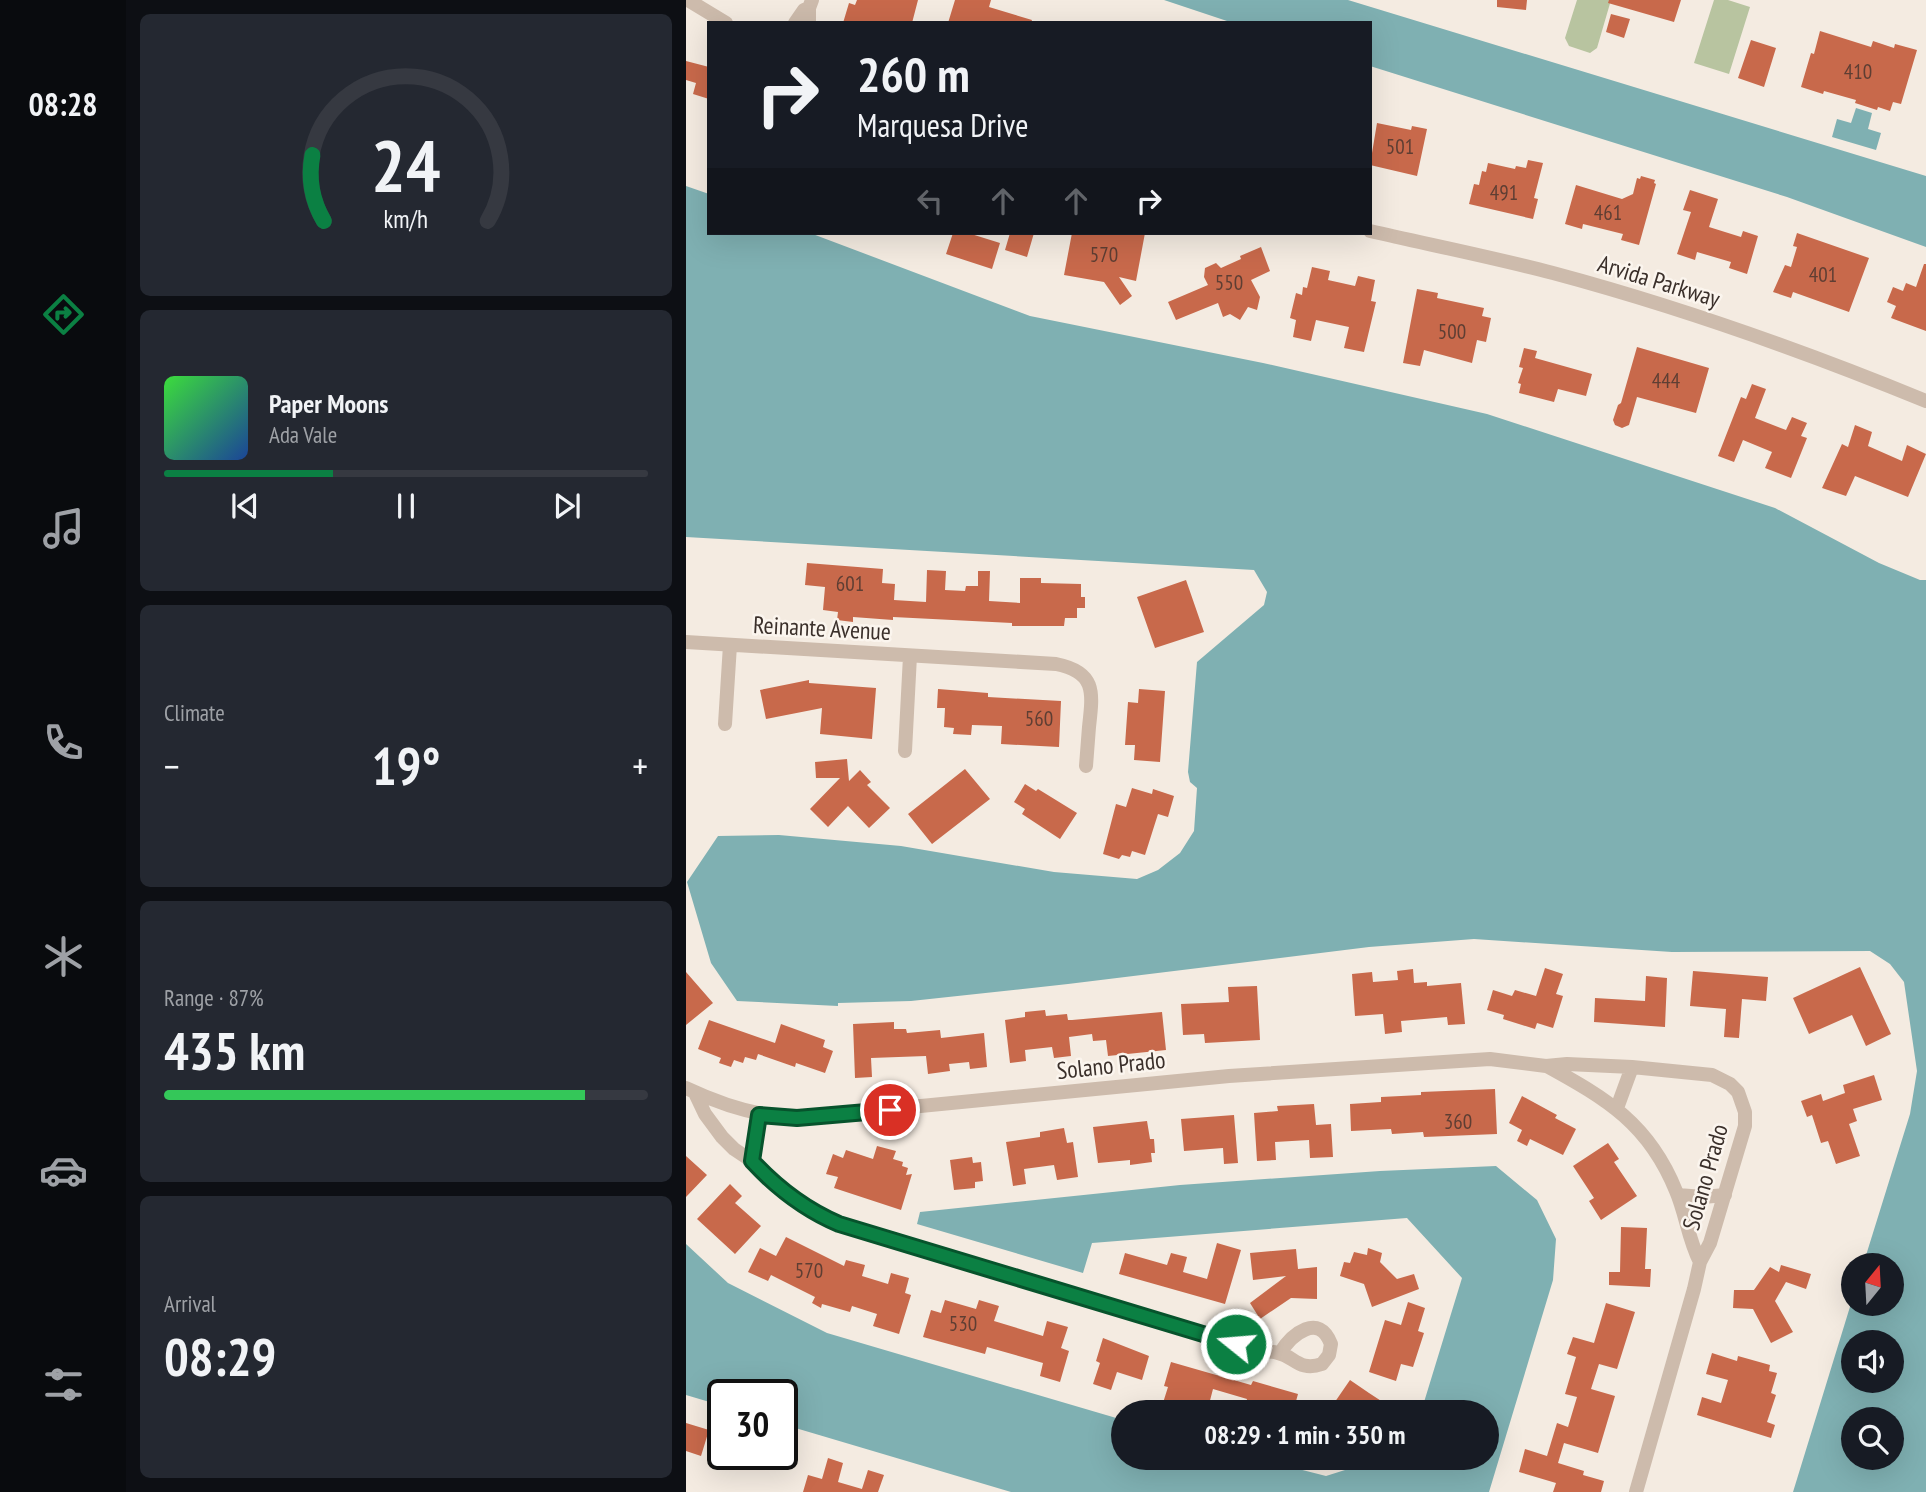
<!DOCTYPE html>
<html lang="en">
<head>
<meta charset="utf-8">
<style>
  body { margin:0; font-family:"PT Sans Narrow",sans-serif; background:#242831; color:#f1f3f6; height:100vh; display:flex; flex-direction:column; font-size:26px; white-space:nowrap }
  * { box-sizing:border-box; margin:0 }
  p { font-size:23px; color:#9ea1a6 }
  .icon { flex:none; width:38px; height:38px; fill:none; stroke:currentColor; stroke-width:2; stroke-linecap:round; stroke-linejoin:round }
  .map { position:relative; flex:1; overflow:hidden }
  .sheet { display:flex; flex-direction:column; gap:14px; padding:14px; background:#0d0f14; width:560px }
  .sheet>* { flex:none }
  .hud { position:absolute; left:21px; top:21px; width:665px; height:214px; border-radius:0px; box-shadow:0 7px 28px #0002; background:#171b24; color:#f1f3f6; overflow:hidden }
  .needle { width:46px; rotate:18deg }
  .fabs { position:absolute; left:1155px; top:1253px; display:grid; gap:14px }
  .fabs a { display:grid; place-items:center; width:63px; height:63px; border-radius:50%; background:#171b24; box-shadow:0 7px 28px #0002; font-size:35px }
  .speed { position:absolute; left:21px; top:1379px; display:flex; gap:14px; font-size:35px; font-weight:700; text-align:center }
  .speed>* { display:grid; place-content:center; width:91px; height:91px; border-radius:50%; background:#171b24; box-shadow:0 7px 28px #0002; line-height:1 }
  .speed .limit { border:4px solid #111; border-radius:10px; background:#fff; color:#111 }
  .pin { position:absolute; display:grid; place-items:center; width:60px; height:60px; color:#fff; margin:-30px; border:4px solid #fff; border-radius:50%; box-shadow:0 2px 7px #0007 }
  .me { position:absolute; width:77px; margin:-38px; rotate:287deg; stroke-linejoin:round; filter:drop-shadow(0 0 5px #0008) }
  .turn { display:flex; align-items:center; gap:24px; height:147px; padding:0 35px; font-size:32px }
  .turn .icon { width:91px; height:91px; stroke-width:2.5 }
  .turn b { display:block; font-size:49px; line-height:60px }
  .lanes { display:flex; align-items:center; height:66px; padding:0 35px; background:#0003; justify-content:center; gap:35px; direction:ltr }
  .lanes .off { opacity:.35 }
  .big { font-size:52px; font-weight:600; line-height:1.1 }
  .sheet .widget { flex:1; display:flex; flex-direction:column; justify-content:center; gap:10px; min-width:0; padding:0 24px; border-radius:10px; background:#242831 }
  .sheet .dial { align-items:center; gap:0 }
  .dial svg { height:182px; overflow:visible; fill:none; stroke:#363941; stroke-width:7; stroke-linecap:round; text-anchor:middle }
  .dial text { fill:#f1f3f6; stroke:none }
  .song { display:flex; align-items:center; gap:21px }
  .cover { width:84px; height:84px; border-radius:10px; background:linear-gradient(135deg,hsl(120 70% 55%),hsl(220 70% 35%)) }
  .played { height:7px; border-radius:4px; background:linear-gradient(90deg,#0b8043 35%,#363941 35%) }
  .keys { display:flex; justify-content:space-around; direction:ltr }
  .heat { display:flex; justify-content:space-between; align-items:center; font-size:38px; direction:ltr }
  .charge { height:10px; border-radius:5px; background:linear-gradient(90deg,#34c759 87%,#363941 0) }
  .trip { position:absolute; left:425px; top:1400px; width:388px; height:70px; border-radius:35px; background:#171b24; box-shadow:0 7px 28px #0002; font-weight:600; line-height:70px; text-align:center }
  main { display:flex; flex:1; min-height:0 }
  .dock { display:flex; flex-direction:column; width:126px; justify-content:space-around; align-items:center; background:#090b0e; color:#9ea1a6 }
  .dock .icon { width:49px; height:49px }
  .dock .current { color:#0b8043 }
  .dock b { font-size:32px; color:#f1f3f6 }
  .map>svg:first-child { display:block }
</style>
</head>
<body>
<main>
<nav class="dock">
<b>08:28</b>
<svg class="icon current" aria-label="directions" viewBox="0 0 24 24"><path d="M12 3l9 9-9 9-9-9zM9 14v-3h6M13 9l2 2-2 2"/></svg>
<svg class="icon" aria-label="music" viewBox="0 0 24 24"><path d="M9 18V5l10-2v13"/><circle cx="6" cy="18" r="3"/><circle cx="16" cy="16" r="3"/></svg>
<svg class="icon" aria-label="phone" viewBox="0 0 24 24"><path d="M5 4h4l2 5-3 2q2 4 5 5l2-3 5 2v4C11 20 4 13 5 4z"/></svg>
<svg class="icon" aria-label="climate" viewBox="0 0 24 24"><path d="M12 3v18M4 7l16 10M4 17L20 7"/></svg>
<svg class="icon" aria-label="car" viewBox="0 0 24 24"><path d="M5 17H2v-5l4-1 3-4h7l3 4 3 1v5h-3M9 17h6M6 11h13"/><circle cx="7" cy="17" r="2"/><circle cx="17" cy="17" r="2"/></svg>
<svg class="icon" aria-label="filters" viewBox="0 0 24 24"><path d="M4 7h16M4 17h16"/><circle cx="9" cy="7" r="2"/><circle cx="15" cy="17" r="2"/></svg>
</nav>
<section class="sheet">
<div class="widget dial"><svg viewBox="0 0 100 80">
<path d="M14 69A42 42 0 1 1 86 69"/>
<path d="M14 69A42 42 0 0 1 9 40" stroke="#0b8043"/>
<text x="50" y="56" font-size="32" font-weight="700">24</text>
<text x="50" y="72" font-size="11">km/h</text>
</svg></div>
<div class="widget">
<div class="song"><i class="cover"></i><div><b>Paper Moons</b><p>Ada Vale</p></div></div>
<div class="played"></div>
<div class="keys"><svg class="icon" aria-label="previous" viewBox="0 0 24 24"><path d="M18 5L8 12l10 7zM5 5v14"/></svg><svg class="icon" aria-label="pause" viewBox="0 0 24 24"><path d="M8 5v14M16 5v14"/></svg><svg class="icon" aria-label="next" viewBox="0 0 24 24"><path d="M6 5l10 7-10 7zM19 5v14"/></svg></div>
</div>
<div class="widget"><p>Climate</p>
<div class="heat"><a>−</a><b class="big">19°</b><a>+</a></div>
</div>
<div class="widget"><p>Range · 87%</p><b class="big">435 km</b><div class="charge"></div></div>
<div class="widget"><p>Arrival</p><b class="big">08:29</b></div>
</section>
<div class="map">
<svg width="1240" height="1492" viewBox="0 0 1240 1492">
  <rect width="100%" height="100%" fill="#f4ebe1"/>
  <path fill="#b8c4a0" d="M891,0H925L911,48L904,53L883,46L879,38Z
    M1028,0H1042L1064,7L1043,74L1008,63Z"/>
  <path fill="#7fb0b2" fill-rule="evenodd" d="M478,0H662L1240,176V247L1101,197L684,66V23H547Z
    M1170,108L1186,113L1182,129L1195,133L1190,150L1146,137L1151,119L1165,123Z
    M0,186L23,194V233H124L344,316L577,363L801,414L1089,508L1193,563L1234,580H1240V1492H1107L1167,1297V1304H1206V1265H1177L1224,1114L1231,1071L1218,982L1204,964L1184,951L986,952L788,939L683,947L382,984L225,1001L152,1003V1006L51,1001L25,963L1,882L32,836L93,835L215,846L368,872L451,879L472,870L494,853L508,831L511,788L504,782L502,772L511,662L578,605L581,592L568,570L0,537ZM1206,1342V1381H1167V1342ZM1206,1419V1458H1167V1419Z
    M810,1166L851,1200L870,1239L867,1280L803,1492H325L96,1424V1395H37V1406L0,1395V1244L42,1283L141,1333L437,1420L438,1458H569L640,1476L697,1458H802V1412H735L776,1278L721,1218L406,1243L397,1273L231,1224L234,1212L494,1185L694,1171Z"/>
  <path fill="#c8694b" d="M171,0H232L226,23H157L163,3L169,5Z
    M269,0H305L303,7L346,20L345,23H262Z
    M811,0H841L840,10L811,7Z
    M923,0H995L988,22L922,3Z
    M925,14L944,19L938,38L920,32Z
    M1134,31L1185,47L1187,41L1208,48L1209,44L1231,50L1215,104L1207,102L1204,111L1192,107L1191,110L1169,103L1170,100L1138,91L1137,94L1115,87L1125,53L1128,54Z
    M1065,40L1090,48L1078,87L1052,78Z
    M0,61L23,67V99L7,94L10,83L0,80Z
    M691,123L725,130L726,126L741,129L731,176L684,165Z
    M842,160L857,163L848,198L852,199L847,219L783,204L788,184L793,185L796,171L800,172L802,163L829,169L830,166L840,168Z
    M955,176L969,180L968,183L970,184L953,245L935,240L937,234L897,224L896,229L879,224L890,185L936,199L947,194L951,178L954,179Z
    M1004,190L1032,199L1023,227L1055,237L1057,231L1072,236L1061,274L1043,268L1045,262L1011,252L1009,260L991,254L1005,212L997,210Z
    M267,233H282L314,243L306,269L260,254Z
    M324,233H348L341,257L319,250Z
    M386,233H459L450,281L433,277L446,296L434,305L418,282L378,275Z
    M1111,233L1183,258L1163,312L1107,292L1105,298L1087,292L1099,265L1105,267L1111,247L1107,246Z
    M575,247L584,271L565,280L574,297L571,310L562,307L554,320L544,314L537,317L532,303L490,320L482,302L522,285L518,277L519,268L530,263L535,268L555,259L554,256Z
    M1238,264H1240V331L1205,318L1210,306L1201,302L1207,287L1217,291L1220,283L1230,287Z
    M626,267L644,271L642,280L669,286L672,276L689,280L685,301L690,302L678,352L658,348L663,327L630,320L625,341L607,337L610,320L604,318L610,293L616,295L617,287L621,288Z
    M731,289L752,293L751,298L798,308L796,316L805,318L800,342L791,340L786,363L738,350L734,366L717,363Z
    M951,347L1023,368L1010,413L951,397L943,425L936,428L929,425L927,420L932,405L935,403Z
    M838,348L851,351L849,358L906,374L900,396L872,389L868,402L833,393L835,384L832,383L837,368L833,367Z
    M1066,384L1080,389L1069,418L1100,430L1106,417L1121,423L1115,436L1121,438L1105,478L1079,468L1086,452L1057,440L1048,462L1032,456L1055,397L1060,399Z
    M1169,425L1186,432L1182,446L1216,461L1221,445L1240,454L1222,497L1169,476L1160,496L1136,488L1156,444L1162,447Z
    M121,563L197,569L196,583L209,584L208,600L240,602L241,570L260,571L259,590L279,591L280,586H292V571H304L303,601L334,603V578H355V583L395,584V597H399V608H391V618H379L378,626H326V623L207,617V620L167,617V622L151,620L152,612L137,610L139,587L119,585Z
    M500,580L518,632L469,648L451,597Z
    M123,680V683L190,688L186,739L134,734L136,708L80,719L74,690Z
    M252,689L302,693V697L375,701L373,747L315,744L316,726L286,725L285,735L267,734L268,728L258,727L259,708H251Z
    M453,689L479,691L474,762L448,760L449,745H439L442,702L452,703Z
    M161,759L163,781L174,770L185,782L181,785L204,808L183,828L162,806L142,827L124,809L154,778H130L129,762Z
    M279,769L304,799L246,844L222,814Z
    M339,784L350,791L352,789L391,813L374,839L336,814L339,809L328,802Z
    M446,788L466,794L467,789L488,796L482,817L472,814L459,855L446,851L444,857L436,855L433,859L417,854L430,804L440,807Z
    M1174,967L1205,1034L1180,1046L1166,1015L1123,1034L1107,998Z
    M859,968L877,974L870,994L877,996L867,1028L851,1023L849,1029L817,1019L818,1015L801,1010L807,990L826,996L829,990L850,996Z
    M727,969L728,983L741,982V986L775,983L779,1024L762,1025L761,1017L715,1021L716,1032L699,1034L697,1014L669,1016L666,974L686,972L687,982L712,980L711,971Z
    M1007,971L1082,977L1080,1001L1056,999L1053,1038L1038,1037L1040,1009L1004,1006Z
    M0,972L27,1003L0,1025Z
    M960,976L981,978L979,1027L908,1022L909,998L959,1001Z
    M571,986L574,1040L519,1043L518,1034L497,1035L495,1004L543,1002L542,987Z
    M359,1010L360,1016L381,1014L382,1020H386L476,1012L480,1050L422,1056L420,1040L407,1041L406,1034L383,1037L385,1056L368,1058L366,1047L339,1050L340,1061L324,1063L319,1020L339,1017V1012Z
    M23,1020L89,1043L95,1024L139,1040L137,1047L147,1051L139,1073L110,1063L109,1067L72,1054L70,1060L59,1057L57,1063L48,1060L45,1067L33,1063L35,1058L12,1049Z
    M208,1022V1029H220L221,1033L254,1030L255,1038L298,1033L301,1067L284,1069L283,1062L263,1064L264,1071L242,1074L240,1056L185,1058L186,1077L169,1078L167,1024Z
    M1188,1075L1196,1100L1167,1109L1171,1121L1163,1124L1174,1156L1150,1164L1142,1141L1135,1143L1126,1115L1121,1117L1115,1101L1135,1094L1137,1101L1159,1093L1157,1085Z
    M809,1089L811,1134L738,1137L737,1132L706,1134L705,1129L665,1131L664,1104L695,1102V1097L735,1095V1092Z
    M836,1096L871,1115L869,1118L890,1129L877,1155L844,1139L841,1146L831,1141L836,1130L823,1123Z
    M628,1104L630,1125L645,1124L647,1157L624,1158L623,1140L589,1142L590,1160L571,1161L568,1113L592,1111L591,1106Z
    M548,1115L552,1163L538,1164L537,1148L498,1151L495,1119Z
    M461,1121L464,1139H468L469,1153H465L466,1162L444,1165V1160L412,1163L407,1127Z
    M378,1128L381,1143L387,1142L392,1177L371,1180L368,1165L338,1169L340,1184L327,1186L320,1142L354,1137V1132Z
    M922,1143L933,1159L928,1162L951,1196L915,1220L903,1201L908,1198L887,1166Z
    M191,1146L210,1151L207,1159L217,1162L216,1166L222,1168L220,1175L226,1174L215,1210L148,1188L152,1177L140,1174L147,1154L157,1158L160,1150L187,1159Z
    M0,1156L21,1175L0,1197Z
    M286,1157L287,1163L295,1162L297,1181L289,1182V1188L268,1190L264,1160Z
    M44,1184L56,1196L49,1203L75,1226L49,1254L11,1219Z
    M935,1227L961,1228L959,1269H965L964,1287L923,1285V1272H934Z
    M100,1237L158,1266L160,1260L179,1265L176,1276L202,1284L205,1273L223,1278L219,1293L225,1295L213,1334L187,1326L191,1314L166,1306L164,1312L136,1304L135,1308L126,1303L129,1297L85,1275L82,1281L62,1272L74,1248L90,1256Z
    M531,1243L555,1250L539,1304L433,1274L439,1253L481,1265L485,1253L501,1257L497,1272L521,1279Z
    M682,1248L696,1253L694,1262L711,1279L728,1274L733,1289L686,1307L678,1284L654,1276L658,1262L664,1263L668,1252L681,1255Z
    M610,1249L612,1269L631,1267V1299L605,1298L574,1319L564,1303L600,1276L567,1280L564,1253Z
    M1095,1265L1125,1274L1120,1289L1100,1282L1089,1301L1107,1332L1085,1343L1067,1309L1047,1308L1048,1290H1068L1084,1267L1093,1272Z
    M259,1300L290,1309L293,1300L313,1306L308,1321L357,1336L361,1321L382,1327L375,1348L383,1351L374,1382L354,1376L357,1363L301,1347L299,1354L237,1337L245,1310L255,1313Z
    M722,1302L739,1308L732,1331L738,1333L727,1367L715,1364L710,1381L683,1372L699,1320L715,1325Z
    M920,1303L949,1312L931,1369L913,1364L905,1389L929,1396L912,1453L878,1443L872,1463L898,1471L897,1475L918,1481L915,1492H867L870,1483L833,1472L839,1449L861,1456L871,1423L882,1427L891,1397L879,1394L890,1357L881,1354L887,1337L908,1343Z
    M417,1338L463,1356L456,1380L431,1372L425,1390L407,1384L414,1363L410,1361Z
    M1026,1353L1051,1361L1052,1356L1084,1365L1083,1371L1091,1373L1085,1393L1090,1395L1081,1422L1089,1425L1085,1438L1011,1415L1016,1397L1035,1403L1042,1380L1020,1374Z
    M485,1362L565,1385L567,1381L612,1394L607,1412H558L561,1399L527,1389L521,1412H497L476,1406L482,1387L478,1386Z
    M664,1380L683,1393L712,1412H642Z
    M0,1423L23,1430L15,1456L0,1451Z
    M142,1458L157,1463L152,1482L176,1489L175,1492L182,1470L198,1475L192,1492H117L122,1475L136,1479Z"/>
  <g fill="none" stroke-linecap="round" stroke-linejoin="round">
    <path stroke="#cdbbac" stroke-width="14" d="M2,0L40,23
      M109,23L118,10L123,8
      M123,23V8L126,0
      M684,231C745,245 806,257 867,273C994,307 1118,351 1240,401
      M0,642L370,664C410,672 407,692 403,727C402,740 401,753 400,766
      M39,724L44,645
      M219,751L224,656
      M861,1066C921,1099 963,1124 990,1191C1000,1214 1002,1239 1014,1262
      M0,1088C36,1105 72,1117 112,1118L543,1076L804,1059L860,1066L881,1064L946,1067L1026,1075L1044,1084L1052,1092L1059,1112V1126L1024,1243L1014,1262L1008,1289L950,1492
      M9,1093L19,1114L36,1137L48,1149L66,1161L88,1183L123,1209L153,1224L185,1235L569,1350C576,1351 585,1351 592,1353C608,1356 613,1372 636,1364L643,1355L645,1344C633,1312 606,1334 594,1353
      M931,1108L946,1067
      M66,1161L73,1115
      M992,1195L1017,1197L1039,1195"/>
  </g>
  <g fill="none" stroke-linecap="round" stroke-linejoin="round">
    <g stroke="#07532c" stroke-width="18">
      <path id="route" d="M204,1110L111,1118L73,1115L66,1161C91,1188 120,1210 153,1224L550,1344"/>
    </g>
    <use href="#route" stroke="#0b8043" stroke-width="12"/>
  </g>
  <g text-anchor="middle" dominant-baseline="central" stroke-width="5" stroke-linejoin="round" paint-order="stroke">
    <g font-size="21" fill="#5e3e33">
      <text x="1172" y="71">410</text>
      <text x="714" y="146">501</text>
      <text x="818" y="192">491</text>
      <text x="922" y="212">461</text>
      <text x="418" y="254">570</text>
      <text x="1137" y="274">401</text>
      <text x="543" y="282">550</text>
      <text x="766" y="331">500</text>
      <text x="980" y="380">444</text>
      <text x="164" y="583">601</text>
      <text x="353" y="718">560</text>
      <text x="772" y="1121">360</text>
      <text x="123" y="1270">570</text>
      <text x="277" y="1323">530</text>
    </g>
    <g font-size="24" fill="#3b302b" stroke="#fbf5ee">
      <text transform="translate(973 281) rotate(17)">Arvida Parkway</text>
      <text transform="translate(136 628) rotate(3)">Reinante Avenue</text>
      <text transform="translate(425 1065) rotate(-6)">Solano Prado</text>
      <text transform="translate(1019 1177) rotate(-74)">Solano Prado</text>
    </g>
  </g>
</svg>
<div class="fabs">
<a><svg class="needle" viewBox="-14 -14 28 28"><path d="M0-13l5 13h-10z" fill="#e53935"/><path d="M0 13l5-13h-10z" fill="#9ea1a6"/></svg></a>
<a><svg class="icon" aria-label="sound" viewBox="0 0 24 24"><path d="M4 9h4l5-4v14l-5-4H4zM17 9q2 3 0 6"/></svg></a>
<a><svg class="icon" aria-label="search" viewBox="0 0 24 24"><circle cx="10" cy="10" r="6"/><path d="M15 15l6 6"/></svg></a>
</div>
<div class="speed"><div class="limit">30</div></div>
<div class="pin" style="left:204px;top:1110px;background:#d93025"><svg class="icon" aria-label="arrive" viewBox="0 0 24 24"><path d="M6 21V4h12l-3 4 3 4H6"/></svg></div>
<svg class="me" style="left:550px;top:1344px" viewBox="-20 -20 40 40"><circle r="17" fill="#0b8043" stroke="#fff" stroke-width="3"/><path d="M0-11L8 9 0 5-8 9z" fill="#fff"/></svg>
<div class="trip">08:29 · 1 min · 350 m</div>
<div class="hud">
<div class="turn"><svg class="icon" aria-label="right" viewBox="0 0 24 24"><path d="M7 20v-9h11M14 6l5 5-5 5"/></svg><div><b>260 m</b>Marquesa Drive</div></div>
<div class="lanes"><svg class="icon off" aria-label="left" viewBox="0 0 24 24"><path d="M17 20v-9H6M10 6l-5 5 5 5"/></svg><svg class="icon off" aria-label="ahead" viewBox="0 0 24 24"><path d="M12 20V5M6 11l6-6 6 6"/></svg><svg class="icon off" aria-label="ahead" viewBox="0 0 24 24"><path d="M12 20V5M6 11l6-6 6 6"/></svg><svg class="icon" aria-label="right" viewBox="0 0 24 24"><path d="M7 20v-9h11M14 6l5 5-5 5"/></svg></div>
</div>
</div>
</main>
</body>
</html>
